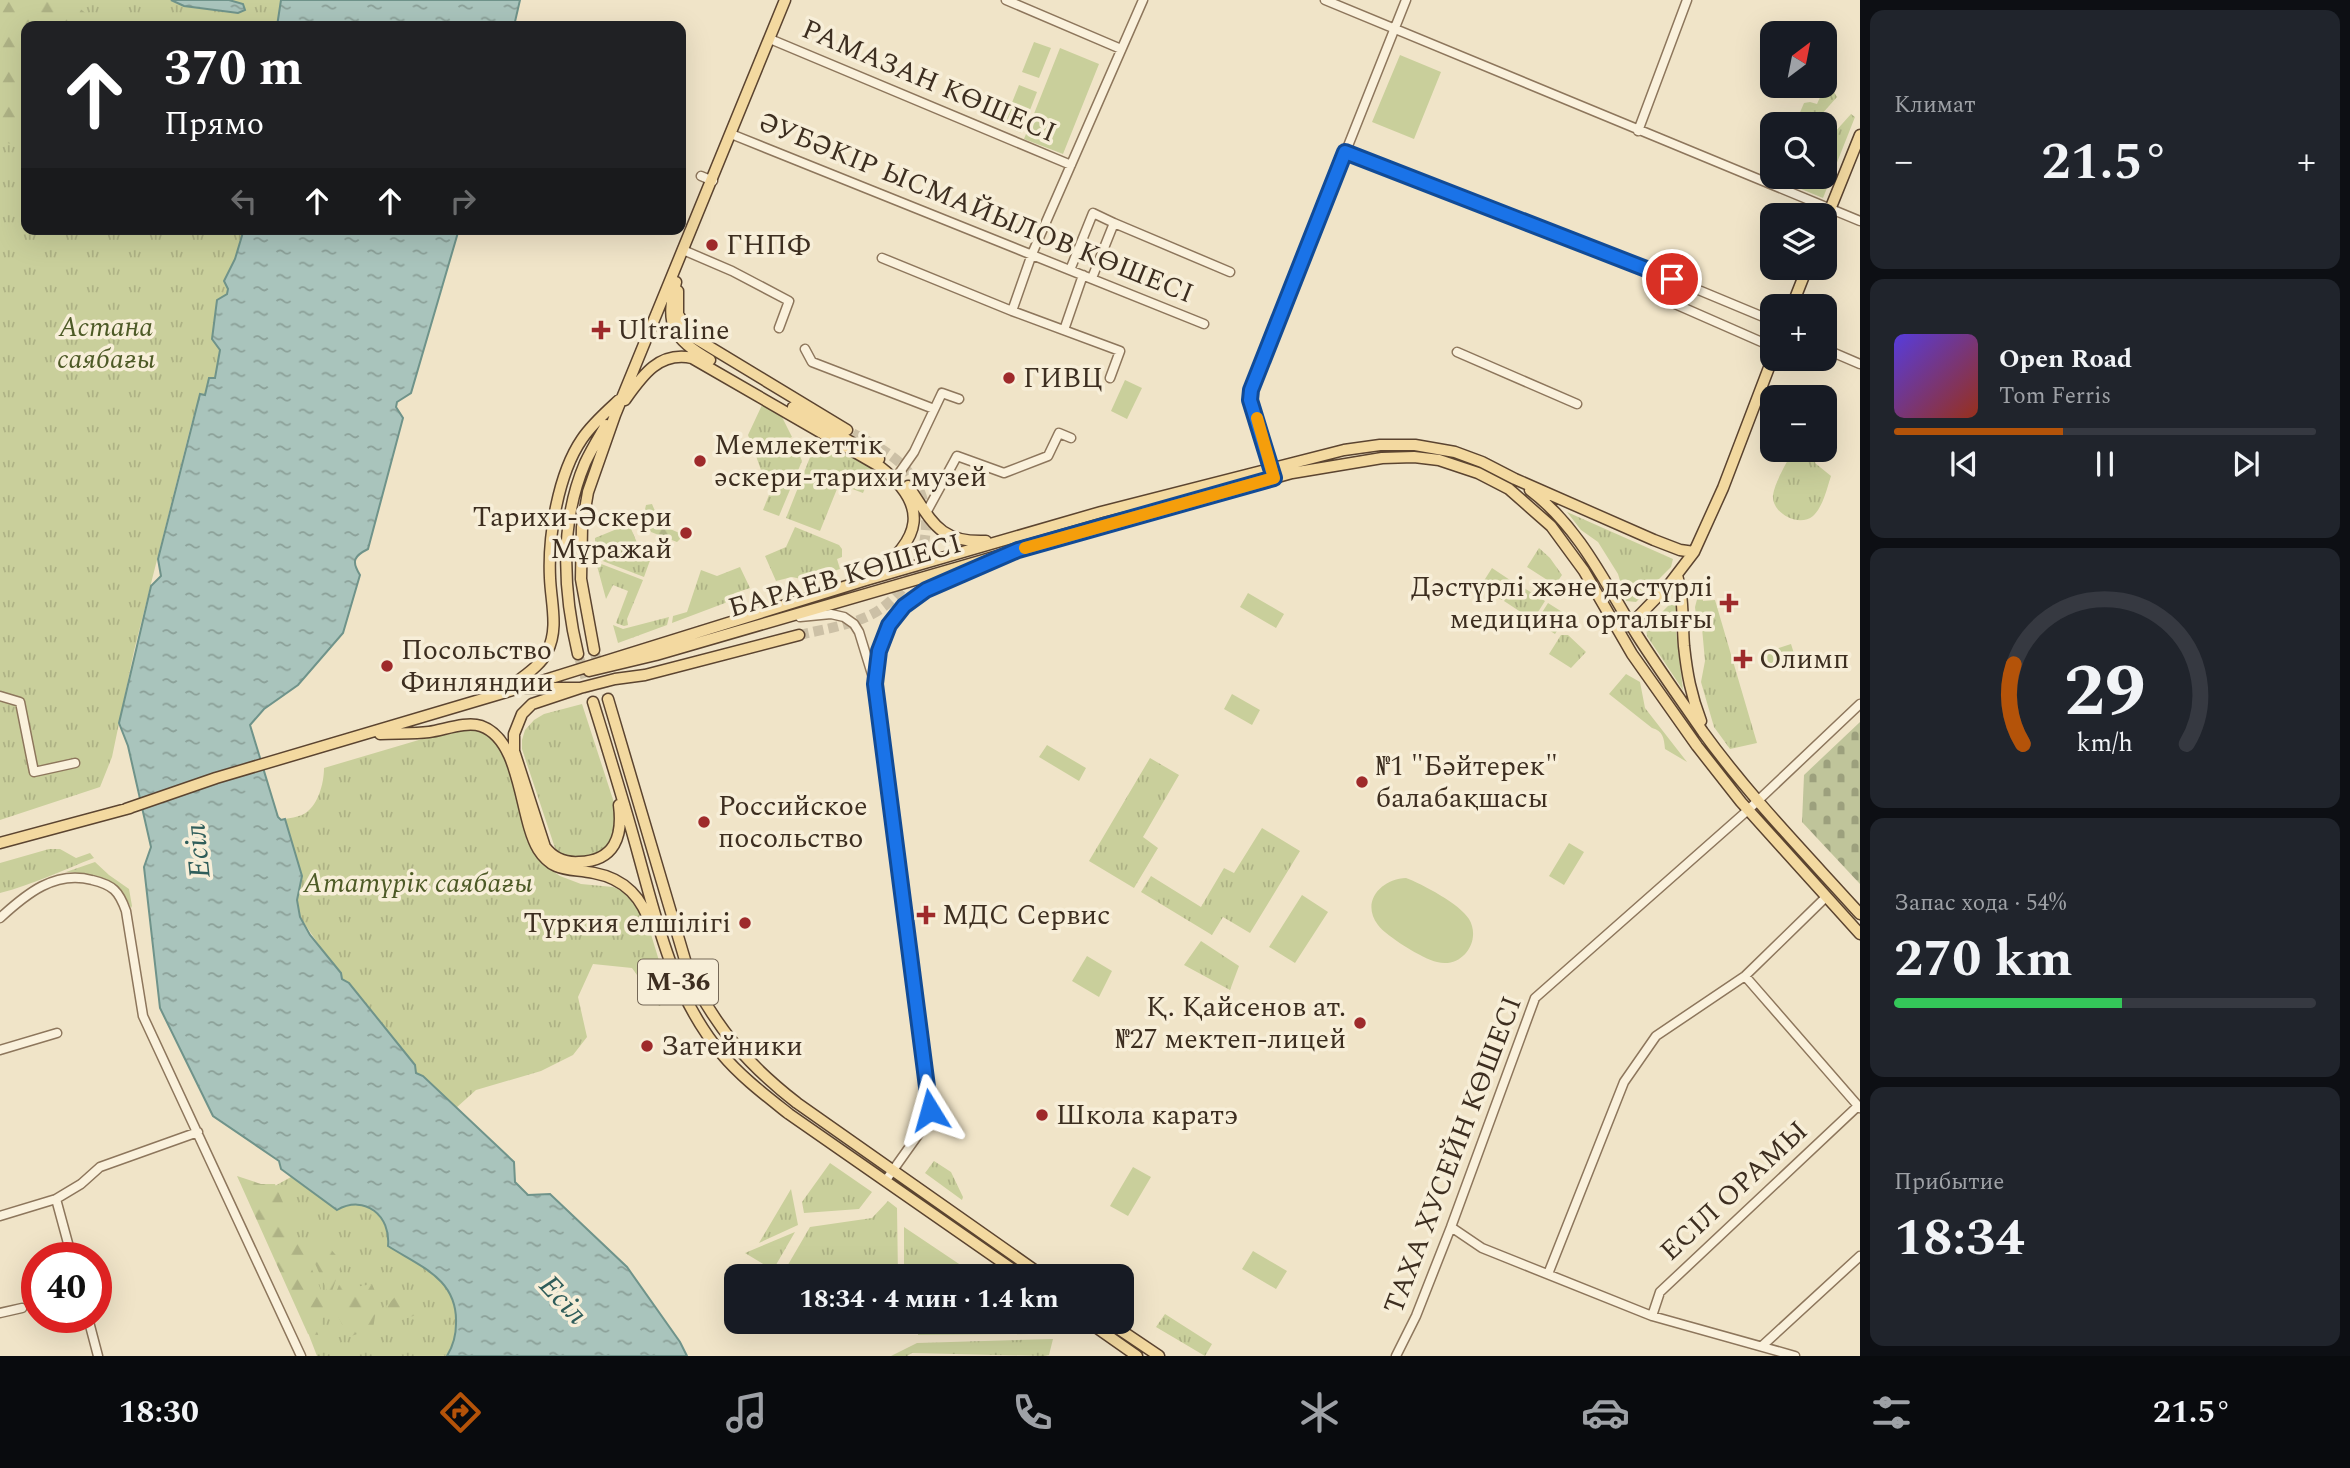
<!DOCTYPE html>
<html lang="ru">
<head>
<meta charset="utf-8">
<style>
  body { margin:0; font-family:Spectral,serif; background:#20242c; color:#f1f3f6; height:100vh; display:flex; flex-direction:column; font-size:26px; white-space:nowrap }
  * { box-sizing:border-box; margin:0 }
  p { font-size:23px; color:#9ea1a6 }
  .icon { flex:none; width:38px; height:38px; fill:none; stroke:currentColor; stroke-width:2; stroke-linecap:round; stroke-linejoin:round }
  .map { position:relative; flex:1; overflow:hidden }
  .sheet { display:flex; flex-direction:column; gap:10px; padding:10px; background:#0d0f14; width:490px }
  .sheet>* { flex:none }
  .guide { position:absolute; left:21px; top:21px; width:665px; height:214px; border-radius:14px; box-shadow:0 7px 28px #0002; background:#202124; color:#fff; overflow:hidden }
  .needle { width:46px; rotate:32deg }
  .buttons { position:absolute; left:1760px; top:21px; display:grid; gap:14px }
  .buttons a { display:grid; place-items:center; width:77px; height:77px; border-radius:14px; background:#171b24; box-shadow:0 7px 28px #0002; font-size:35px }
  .speed { position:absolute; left:21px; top:1242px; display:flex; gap:14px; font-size:35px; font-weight:700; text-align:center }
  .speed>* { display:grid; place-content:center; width:91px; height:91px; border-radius:50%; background:#171b24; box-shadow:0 7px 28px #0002; line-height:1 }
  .speed .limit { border:10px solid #d22; background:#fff; color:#111 }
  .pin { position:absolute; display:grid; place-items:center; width:60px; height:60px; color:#fff; margin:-30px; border:4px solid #fff; border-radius:50%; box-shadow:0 2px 7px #0007 }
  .me { position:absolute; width:77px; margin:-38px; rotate:352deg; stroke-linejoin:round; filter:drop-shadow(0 0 5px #0008) }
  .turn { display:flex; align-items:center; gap:24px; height:147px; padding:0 28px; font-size:32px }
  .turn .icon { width:91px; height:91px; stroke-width:2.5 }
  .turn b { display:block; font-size:49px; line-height:60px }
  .lanes { display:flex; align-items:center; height:66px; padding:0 28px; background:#0003; justify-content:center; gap:35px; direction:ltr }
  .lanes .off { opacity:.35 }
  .big { font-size:52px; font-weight:700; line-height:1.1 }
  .sheet .card { flex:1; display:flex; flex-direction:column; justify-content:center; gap:10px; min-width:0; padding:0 24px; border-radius:14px; background:#20242c }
  .sheet .dial { align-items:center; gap:0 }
  .dial svg { height:182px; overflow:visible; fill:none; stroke:#363941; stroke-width:7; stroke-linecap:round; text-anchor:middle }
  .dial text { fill:#f1f3f6; stroke:none }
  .song { display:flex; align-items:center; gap:21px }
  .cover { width:84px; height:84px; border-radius:10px; background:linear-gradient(135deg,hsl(250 70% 55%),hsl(10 70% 35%)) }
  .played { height:7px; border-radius:4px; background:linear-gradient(90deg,#b45309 40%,#363941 40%) }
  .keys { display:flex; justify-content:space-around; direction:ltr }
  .heat { display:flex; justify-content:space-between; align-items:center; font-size:38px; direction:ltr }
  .charge { height:10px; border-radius:5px; background:linear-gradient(90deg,#34c759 54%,#363941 0) }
  .trip { position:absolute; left:724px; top:1264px; width:410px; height:70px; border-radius:14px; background:#171b24; box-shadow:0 7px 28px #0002; font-weight:700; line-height:70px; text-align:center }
  .menu { display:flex; height:112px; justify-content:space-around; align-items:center; background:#090b0e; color:#9ea1a6 }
  .menu .icon { width:49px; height:49px }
  .menu .active { color:#b45309 }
  .menu b { font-size:32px; color:#f1f3f6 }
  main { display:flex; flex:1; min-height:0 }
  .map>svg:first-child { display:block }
</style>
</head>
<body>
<main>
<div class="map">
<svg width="1860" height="1356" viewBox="0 0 1860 1356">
  <defs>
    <pattern id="grass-tufts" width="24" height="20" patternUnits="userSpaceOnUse" patternTransform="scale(1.75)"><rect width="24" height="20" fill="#c9cf9b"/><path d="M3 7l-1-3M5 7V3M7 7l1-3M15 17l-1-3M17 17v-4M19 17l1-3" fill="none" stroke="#aeb285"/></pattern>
    <pattern id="forest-firs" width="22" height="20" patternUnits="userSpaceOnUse" patternTransform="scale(1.75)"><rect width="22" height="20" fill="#c9cf9b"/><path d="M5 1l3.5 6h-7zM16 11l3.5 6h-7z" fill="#aeb285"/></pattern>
    <pattern id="cemetery-stones" width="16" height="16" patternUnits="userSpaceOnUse" patternTransform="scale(1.75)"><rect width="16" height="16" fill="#bfc49a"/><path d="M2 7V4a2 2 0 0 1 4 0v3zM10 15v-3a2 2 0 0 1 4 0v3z" fill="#9ca07d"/></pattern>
    <pattern id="water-ripples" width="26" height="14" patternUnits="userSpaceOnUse" patternTransform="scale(1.75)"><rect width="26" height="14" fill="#a9c4bc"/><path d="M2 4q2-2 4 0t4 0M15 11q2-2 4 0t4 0" fill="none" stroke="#8ba098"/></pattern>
  </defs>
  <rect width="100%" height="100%" fill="#f0e4c8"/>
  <path fill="url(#grass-tufts)" d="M0,0H281L277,26H26V229H244L235,259L224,280L228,289L227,294L217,301L212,339L220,350L215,379L205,395H200L191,425L134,651L112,757L100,787L0,820Z
    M1825,86L1832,89L1837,97L1813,124H1795L1804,103L1810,102L1817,104Z
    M1851,114L1855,117L1823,198L1772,177L1773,175V177L1794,179L1796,177H1825V143Z
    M762,405L782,417L792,437L755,453L748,435Z
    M818,437L873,469L863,493L839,484L820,531L786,518Z
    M793,440L802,461L779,516L763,510L777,475L761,470L756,456Z
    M1793,450H1821L1815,463L1831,476C1827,488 1823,507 1813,516C1799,528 1771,513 1773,495C1775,481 1787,463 1793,450Z
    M1567,512L1673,559L1671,567L1636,602L1626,601L1618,574L1598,542L1581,530Z
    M629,524L638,545L653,552L644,577L595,558V538Z
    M795,527L839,545L842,549V557L837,559L840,569L806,580L792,577L776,581L765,556L786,547Z
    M1539,548L1550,558L1562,575L1555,585L1527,567Z
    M596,562L643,580L627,619L628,625L624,626L616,623L628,591L613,585L606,599Z
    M740,567L750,588L735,593L725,603L672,623L673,616L687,612L701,570L717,576Z
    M1492,568L1513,582L1502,600L1480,587Z
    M1516,583L1545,601L1533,620L1504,601Z
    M1700,588H1703V601L1715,600L1757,743L1730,749L1714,727L1701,682L1705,661L1702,628L1697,625L1695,607Z
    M1679,595L1676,631L1683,690L1647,636L1646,628Z
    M1548,603L1567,615L1555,634L1536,622Z
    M669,617L667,625L618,643L613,625L623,629Z
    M1561,635H1568L1586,652L1571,668L1549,654Z
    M1626,674L1640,682L1645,708L1687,762L1665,749C1664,738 1663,731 1652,728L1609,694Z
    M582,704L619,818L620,829L595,863L563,856L555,848L522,749V740L525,730L534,720L544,714Z
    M475,728L487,733L504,752L527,841L542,864L560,876L581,884L613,887L622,891L640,910L650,931L671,1000L659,1006L632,968L593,964L578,997L587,1037L573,1055L541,1071L476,1090L456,1108L423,1076L416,1073L415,1065L349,983L342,979L300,917L297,900L302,876L285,819C290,818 297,817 302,815C318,808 324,783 324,768L456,729Z
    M1150,758L1179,775L1143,837L1158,848L1134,888L1089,861Z
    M1262,828L1300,851L1250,933L1223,917L1212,935L1141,892L1151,876L1201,907L1224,868L1234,873Z
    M49,849H60L76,858L90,853L94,858C63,870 32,885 0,893V863Z
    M95,862L109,875L129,889L132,906L131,908C120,880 93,873 66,872Z
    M1201,941L1239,966L1230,990L1184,965Z
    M934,1161L951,1172L963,1197L962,1200L925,1173Z
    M830,1163L872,1192L859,1209L804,1213L802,1202Z
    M291,1177L337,1210C367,1193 389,1214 388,1246C422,1267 458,1279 456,1324C456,1335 453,1346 447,1356H317L305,1325L273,1187Z
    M791,1189L798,1225L759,1243Z
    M888,1201L897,1208L898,1276L782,1275L810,1227L872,1218Z
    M904,1227L977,1276H904Z
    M795,1232L773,1270L745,1253Z
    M1165,1314L1212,1344L1205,1356L1156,1327Z
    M1032,1326L1030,1334L918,1335V1327Z
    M1053,1339L1049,1355L1044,1356L912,1353L907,1356H891L917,1343Z"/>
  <path fill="url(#forest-firs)" d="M0,0H85L83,5L78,7L93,19L112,26H26V147L7,143L0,145Z
    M652,504L661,525L684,535L677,542L651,532L644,514L646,505Z
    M237,1176L261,1184H275L327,1304L318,1335L308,1334Z
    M327,1245L342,1262L330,1297L309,1250Z
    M372,1284L381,1306L375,1316L373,1329L348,1337L332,1303L339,1285L356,1287Z
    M409,1292L419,1314L393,1323L386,1306L395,1297Z"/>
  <path fill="url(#cemetery-stones)" d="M1860,722V884L1802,822L1804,775Z"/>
  <path fill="#c9cf9b" d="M1034,42L1051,48L1039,78L1022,72Z
    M1060,48L1099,64L1063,154L1024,139Z
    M1400,55L1441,72L1414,139L1372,122Z
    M1019,85L1037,92L1021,133L1003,125Z
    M1125,380L1142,388L1127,419L1111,411Z
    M1248,593L1284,614L1276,628L1240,607Z
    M1791,644L1796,660L1766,670L1761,654Z
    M1232,694L1260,710L1252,725L1224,709Z
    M1047,745L1086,768L1079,781L1039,757Z
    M1569,843L1584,852L1564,885L1549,876Z
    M1406,878C1422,884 1460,904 1469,919C1482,941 1462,969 1437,962C1423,959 1386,936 1378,925C1360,901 1382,879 1406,878Z
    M1302,895L1328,912L1295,963L1269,947Z
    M1087,956L1112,971L1099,997L1072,981Z
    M1133,1167L1151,1177L1128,1216L1110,1206Z
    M1253,1251L1287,1271L1276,1289L1242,1269Z"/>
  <path fill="url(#water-ripples)" stroke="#6f938a" stroke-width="2" d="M171,0H229L243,4L245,10L238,13L184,6Z
    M281,0H520L514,26H277Z
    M244,229H459L411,393L397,402L396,407L403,418L368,549C354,556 351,561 360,575L343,633L298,685L264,709L250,725L278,817L281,820L285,819L302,876L297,900L300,917L310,935L341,973L342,979L349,983L415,1065L416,1073L423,1076L514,1162L515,1182L528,1195L550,1194L627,1267L680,1342L687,1356H447C453,1346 456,1335 456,1324C458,1279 421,1267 388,1246C391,1216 365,1194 337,1210L281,1169L279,1161L213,1116L160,1008L144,867L151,847L128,746L119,723L151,586L161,576L158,559L200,394L205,395L209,378H215L220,350L212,339L217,300L227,294L228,289L224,281L235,259Z"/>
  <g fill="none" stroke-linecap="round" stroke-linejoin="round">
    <path stroke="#ccc0a6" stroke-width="10" stroke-dasharray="10 5" stroke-linecap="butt" d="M799,635C824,629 854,625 876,612C924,582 945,512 905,468C890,451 866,441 847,430
      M594,650L608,699
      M578,654L593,702"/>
    <g stroke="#8d765c" stroke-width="11">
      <path id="minor" d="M1006,0L1121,49
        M1325,0L1860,221
        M770,39L1071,165
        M1638,131L1687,0
        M731,134L1204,324
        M1345,152L1672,279L1773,321
        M701,176L713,181
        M1114,223L1230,272
        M683,250L732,271L789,301L779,328
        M882,258L1012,311L1120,351L1110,378
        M1070,270L1093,213L1114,223L1092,278
        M1672,279L1669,293L1675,304L1773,347
        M1012,311L1032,254L1143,0
        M1064,330L1083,275
        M805,349L812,362L934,409
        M1825,349L1860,364
        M1457,352L1577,404
        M1272,471L1250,400L1251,390L1406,0
        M895,479L914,452L942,393L959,399
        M926,513L957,456L1004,473L1048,456L1059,433L1071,438
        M800,617L831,614L844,617L854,624L859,632L875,684L930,1110L923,1128L886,1180
        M875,678C882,599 926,590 989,562
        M0,696L20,702L34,772L75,763
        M0,918C26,894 55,870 92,880C113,885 119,891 126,911L143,1016L301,1356
        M1745,976L1860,1108
        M0,1050L57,1033
        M56,1199L72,1258
        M0,1216L56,1199L81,1184L100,1167L198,1132
        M1451,1227L1482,1248L1652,1316L1795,1356
        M1548,1274L1624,1082L1656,1036L1745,976L1826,897
        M0,1313L22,1308
        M1652,1316L1660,1292L1858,1106
        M88,1318L98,1356
        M1762,1346L1860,1256
        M1396,1356L1416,1316L1451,1227L1535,998L1748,810L1860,704"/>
    </g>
    <g stroke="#5b4430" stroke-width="13">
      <path id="major" d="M1825,222L1860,135
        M676,282C665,325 672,338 710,360
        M678,291V314L690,335L847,430
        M1792,306L1807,268
        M625,400C642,376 659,351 692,358L879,466C931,506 921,540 873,575
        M793,407L879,459
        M908,486C932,520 937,543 986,541
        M1530,490C1579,527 1605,583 1637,635C1658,668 1681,700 1703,732C1750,797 1807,855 1860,914
        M1677,575C1684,599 1682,622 1684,646C1687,674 1691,695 1701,721
        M1629,626L1668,586L1694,552L1723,488L1773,357
        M594,650L581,579L582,527L588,492L615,415L785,0
        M578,654C563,591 559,524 585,463C591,450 599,437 606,425
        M589,671L656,655L1073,534L1292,473L1382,458L1414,457L1439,460L1478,473L1509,489L1551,526L1584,571L1632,654L1697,746L1741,802L1860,934
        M526,688H580L615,679L645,675L799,635
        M580,688L532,704L522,714L514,734V751L545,847C554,859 565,863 579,862C615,861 623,836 619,805
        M508,689C520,678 540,667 547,652C559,629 551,603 550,578C548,536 558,474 582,439C592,424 606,412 619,400
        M608,699L688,970C715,1027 747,1064 797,1103L1043,1276
        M593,702C609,754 625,805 639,857C658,926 674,997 721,1053C740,1076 765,1095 789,1114L1022,1276
        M380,734C396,733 413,734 429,732C444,730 466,721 481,726C522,740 519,817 538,849C553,873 569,868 594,873C626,879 642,898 652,928
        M126,809L216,778L503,693L866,580L1101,512L1344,450L1380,445H1415L1455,452L1482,462L1515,479L1654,540L1680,550L1694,552
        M0,843L130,808
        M1087,1321L1137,1356
        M1107,1321L1159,1356"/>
    </g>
    <use href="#minor" stroke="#faf1dc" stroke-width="8"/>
    <use href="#major" stroke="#f3d9a0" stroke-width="10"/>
  </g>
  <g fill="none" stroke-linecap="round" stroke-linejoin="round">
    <g stroke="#114b97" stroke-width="18">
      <path id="route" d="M930,1110L875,684L879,651L889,625L904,606L926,590L1018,550L1274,478L1250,400L1251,390L1345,152L1672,279"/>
    </g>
    <use href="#route" stroke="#1a73e8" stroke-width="12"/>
    <path stroke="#f59e0b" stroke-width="12" d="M1025,548L1274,478L1257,418"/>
  </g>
  <g fill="#9e2a2b" stroke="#f7eed8" stroke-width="2.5">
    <circle cx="712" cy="245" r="7"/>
    <path d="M597.5 319.5h7v7h7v7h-7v7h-7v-7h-7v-7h7z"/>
    <circle cx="1009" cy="378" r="7"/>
    <circle cx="700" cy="461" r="7"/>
    <circle cx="686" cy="533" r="7"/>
    <path d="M1725.5 592.5h7v7h7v7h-7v7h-7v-7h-7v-7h7z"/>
    <path d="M1739.5 648.5h7v7h7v7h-7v7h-7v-7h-7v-7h7z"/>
    <circle cx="387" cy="666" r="7"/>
    <circle cx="1362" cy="782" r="7"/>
    <circle cx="704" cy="822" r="7"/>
    <path d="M922.5 904.5h7v7h7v7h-7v7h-7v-7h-7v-7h7z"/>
    <circle cx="745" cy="923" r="7"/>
    <circle cx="1360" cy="1023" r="7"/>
    <circle cx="647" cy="1046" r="7"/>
    <circle cx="1042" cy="1115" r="7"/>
  </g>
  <g text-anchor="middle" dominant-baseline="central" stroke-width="7" stroke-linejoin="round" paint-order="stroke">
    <rect fill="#f7eed8" stroke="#756857" stroke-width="2" x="638" y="959.5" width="80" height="45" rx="5"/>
    <g font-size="26" font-weight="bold" fill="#3d2e20">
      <text x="678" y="982">M-36</text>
    </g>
    <g font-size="28" fill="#3d2e20" stroke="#f7eed8">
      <text transform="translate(929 81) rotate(23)">РАМАЗАН КӨШЕСІ</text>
      <text transform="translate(976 208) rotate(22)">ӘУБӘКІР ЫСМАЙЫЛОВ КӨШЕСІ</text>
      <text transform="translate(845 576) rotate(-16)">БАРАЕВ КӨШЕСІ</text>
      <text transform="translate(1453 1155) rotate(-69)">ТАХА ХУСЕЙН КӨШЕСІ</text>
      <text transform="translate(1734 1191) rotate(-43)">ЕСІЛ ОРАМЫ</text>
    </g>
    <g font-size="28" fill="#3d2e20" stroke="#f7eed8" text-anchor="start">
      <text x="726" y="245">ГНПФ</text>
      <text x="617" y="330">Ultraline</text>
      <text x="1023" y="378">ГИВЦ</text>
      <text x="714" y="445">Мемлекеттік<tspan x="714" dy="32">әскери-тарихи музей</tspan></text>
      <text x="672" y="517" text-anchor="end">Тарихи-Әскери<tspan x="672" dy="32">Мұражай</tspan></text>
      <text x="1713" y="587" text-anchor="end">Дәстүрлі және дәстүрлі<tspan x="1713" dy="32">медицина орталығы</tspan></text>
      <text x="401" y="650">Посольство<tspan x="401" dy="32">Финляндии</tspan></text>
      <text x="1759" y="659">Олимп</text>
      <text x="1376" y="766">№1 "Бәйтерек"<tspan x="1376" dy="32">балабақшасы</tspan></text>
      <text x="718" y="806">Российское<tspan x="718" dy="32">посольство</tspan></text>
      <text x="942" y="915">МДС Сервис</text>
      <text x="731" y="923" text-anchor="end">Түркия елшілігі</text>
      <text x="1346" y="1007" text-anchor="end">Қ. Қайсенов ат.<tspan x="1346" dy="32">№27 мектеп-лицей</tspan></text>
      <text x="661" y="1046">Затейники</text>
      <text x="1056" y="1115">Школа каратэ</text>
    </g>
    <g font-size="28" font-style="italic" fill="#4d5a26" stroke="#f7eed8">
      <text x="106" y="327">Астана<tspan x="106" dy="32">саябағы</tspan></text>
      <text x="418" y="883">Ататүрік саябағы</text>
    </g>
    <g font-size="30" font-style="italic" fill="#2f5d5a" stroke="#f7eed8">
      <text transform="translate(198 851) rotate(-96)">Есіл</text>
      <text transform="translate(563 1300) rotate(47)">Есіл</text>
    </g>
  </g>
</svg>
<div class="buttons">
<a><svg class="needle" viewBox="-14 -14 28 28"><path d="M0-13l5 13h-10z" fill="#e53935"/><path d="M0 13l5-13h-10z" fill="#9ea1a6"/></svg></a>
<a><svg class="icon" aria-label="search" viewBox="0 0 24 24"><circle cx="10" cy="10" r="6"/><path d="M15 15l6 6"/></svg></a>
<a><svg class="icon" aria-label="layers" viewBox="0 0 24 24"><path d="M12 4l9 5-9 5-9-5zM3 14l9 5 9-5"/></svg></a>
<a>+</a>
<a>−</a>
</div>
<div class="speed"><div class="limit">40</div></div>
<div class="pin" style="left:1672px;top:279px;background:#d93025"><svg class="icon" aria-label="arrive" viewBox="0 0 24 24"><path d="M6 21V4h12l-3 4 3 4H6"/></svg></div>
<svg class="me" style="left:930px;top:1110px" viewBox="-20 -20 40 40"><path d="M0-17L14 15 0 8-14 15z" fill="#1a73e8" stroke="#fff" stroke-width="4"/></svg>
<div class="trip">18:34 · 4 мин · 1.4 km</div>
<div class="guide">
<div class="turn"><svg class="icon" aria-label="ahead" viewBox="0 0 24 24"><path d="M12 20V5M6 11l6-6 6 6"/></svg><div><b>370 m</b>Прямо</div></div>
<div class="lanes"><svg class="icon off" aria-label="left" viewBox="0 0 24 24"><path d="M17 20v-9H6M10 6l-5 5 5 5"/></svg><svg class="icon" aria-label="ahead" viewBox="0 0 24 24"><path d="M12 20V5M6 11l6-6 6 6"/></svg><svg class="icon" aria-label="ahead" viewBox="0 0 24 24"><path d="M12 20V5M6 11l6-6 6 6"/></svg><svg class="icon off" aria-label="right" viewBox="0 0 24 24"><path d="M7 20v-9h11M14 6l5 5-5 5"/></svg></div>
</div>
</div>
<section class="sheet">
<div class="card"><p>Климат</p>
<div class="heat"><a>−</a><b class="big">21.5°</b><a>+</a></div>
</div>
<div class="card">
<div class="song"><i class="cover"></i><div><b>Open Road</b><p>Tom Ferris</p></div></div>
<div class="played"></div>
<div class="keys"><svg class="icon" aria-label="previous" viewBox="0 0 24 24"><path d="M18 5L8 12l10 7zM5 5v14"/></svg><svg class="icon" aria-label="pause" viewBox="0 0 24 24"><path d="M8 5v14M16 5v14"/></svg><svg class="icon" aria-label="next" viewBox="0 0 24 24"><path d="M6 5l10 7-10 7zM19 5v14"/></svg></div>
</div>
<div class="card dial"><svg viewBox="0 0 100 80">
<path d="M14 69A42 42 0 1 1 86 69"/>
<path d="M14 69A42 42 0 0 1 10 34" stroke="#b45309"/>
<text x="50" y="56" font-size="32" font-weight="700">29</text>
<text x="50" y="72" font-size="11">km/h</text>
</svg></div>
<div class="card"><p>Запас хода · 54%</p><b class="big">270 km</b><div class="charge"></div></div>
<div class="card"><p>Прибытие</p><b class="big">18:34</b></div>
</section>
</main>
<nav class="menu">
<b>18:30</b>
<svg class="icon active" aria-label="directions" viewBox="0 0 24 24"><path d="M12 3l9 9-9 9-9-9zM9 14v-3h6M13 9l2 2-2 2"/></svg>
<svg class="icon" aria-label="music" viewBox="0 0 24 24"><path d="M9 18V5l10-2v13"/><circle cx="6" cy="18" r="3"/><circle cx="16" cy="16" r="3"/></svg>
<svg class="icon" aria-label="phone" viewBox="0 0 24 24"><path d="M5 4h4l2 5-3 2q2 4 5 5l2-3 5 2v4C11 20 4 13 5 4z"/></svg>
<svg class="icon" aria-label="climate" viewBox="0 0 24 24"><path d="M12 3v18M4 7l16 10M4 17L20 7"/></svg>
<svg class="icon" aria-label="car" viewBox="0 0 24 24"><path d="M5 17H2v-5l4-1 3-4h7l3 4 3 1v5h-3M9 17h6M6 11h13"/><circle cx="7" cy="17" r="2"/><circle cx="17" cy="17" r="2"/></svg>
<svg class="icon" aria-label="filters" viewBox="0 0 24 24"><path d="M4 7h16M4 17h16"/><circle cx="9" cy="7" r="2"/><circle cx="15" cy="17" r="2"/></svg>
<b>21.5°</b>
</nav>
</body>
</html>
